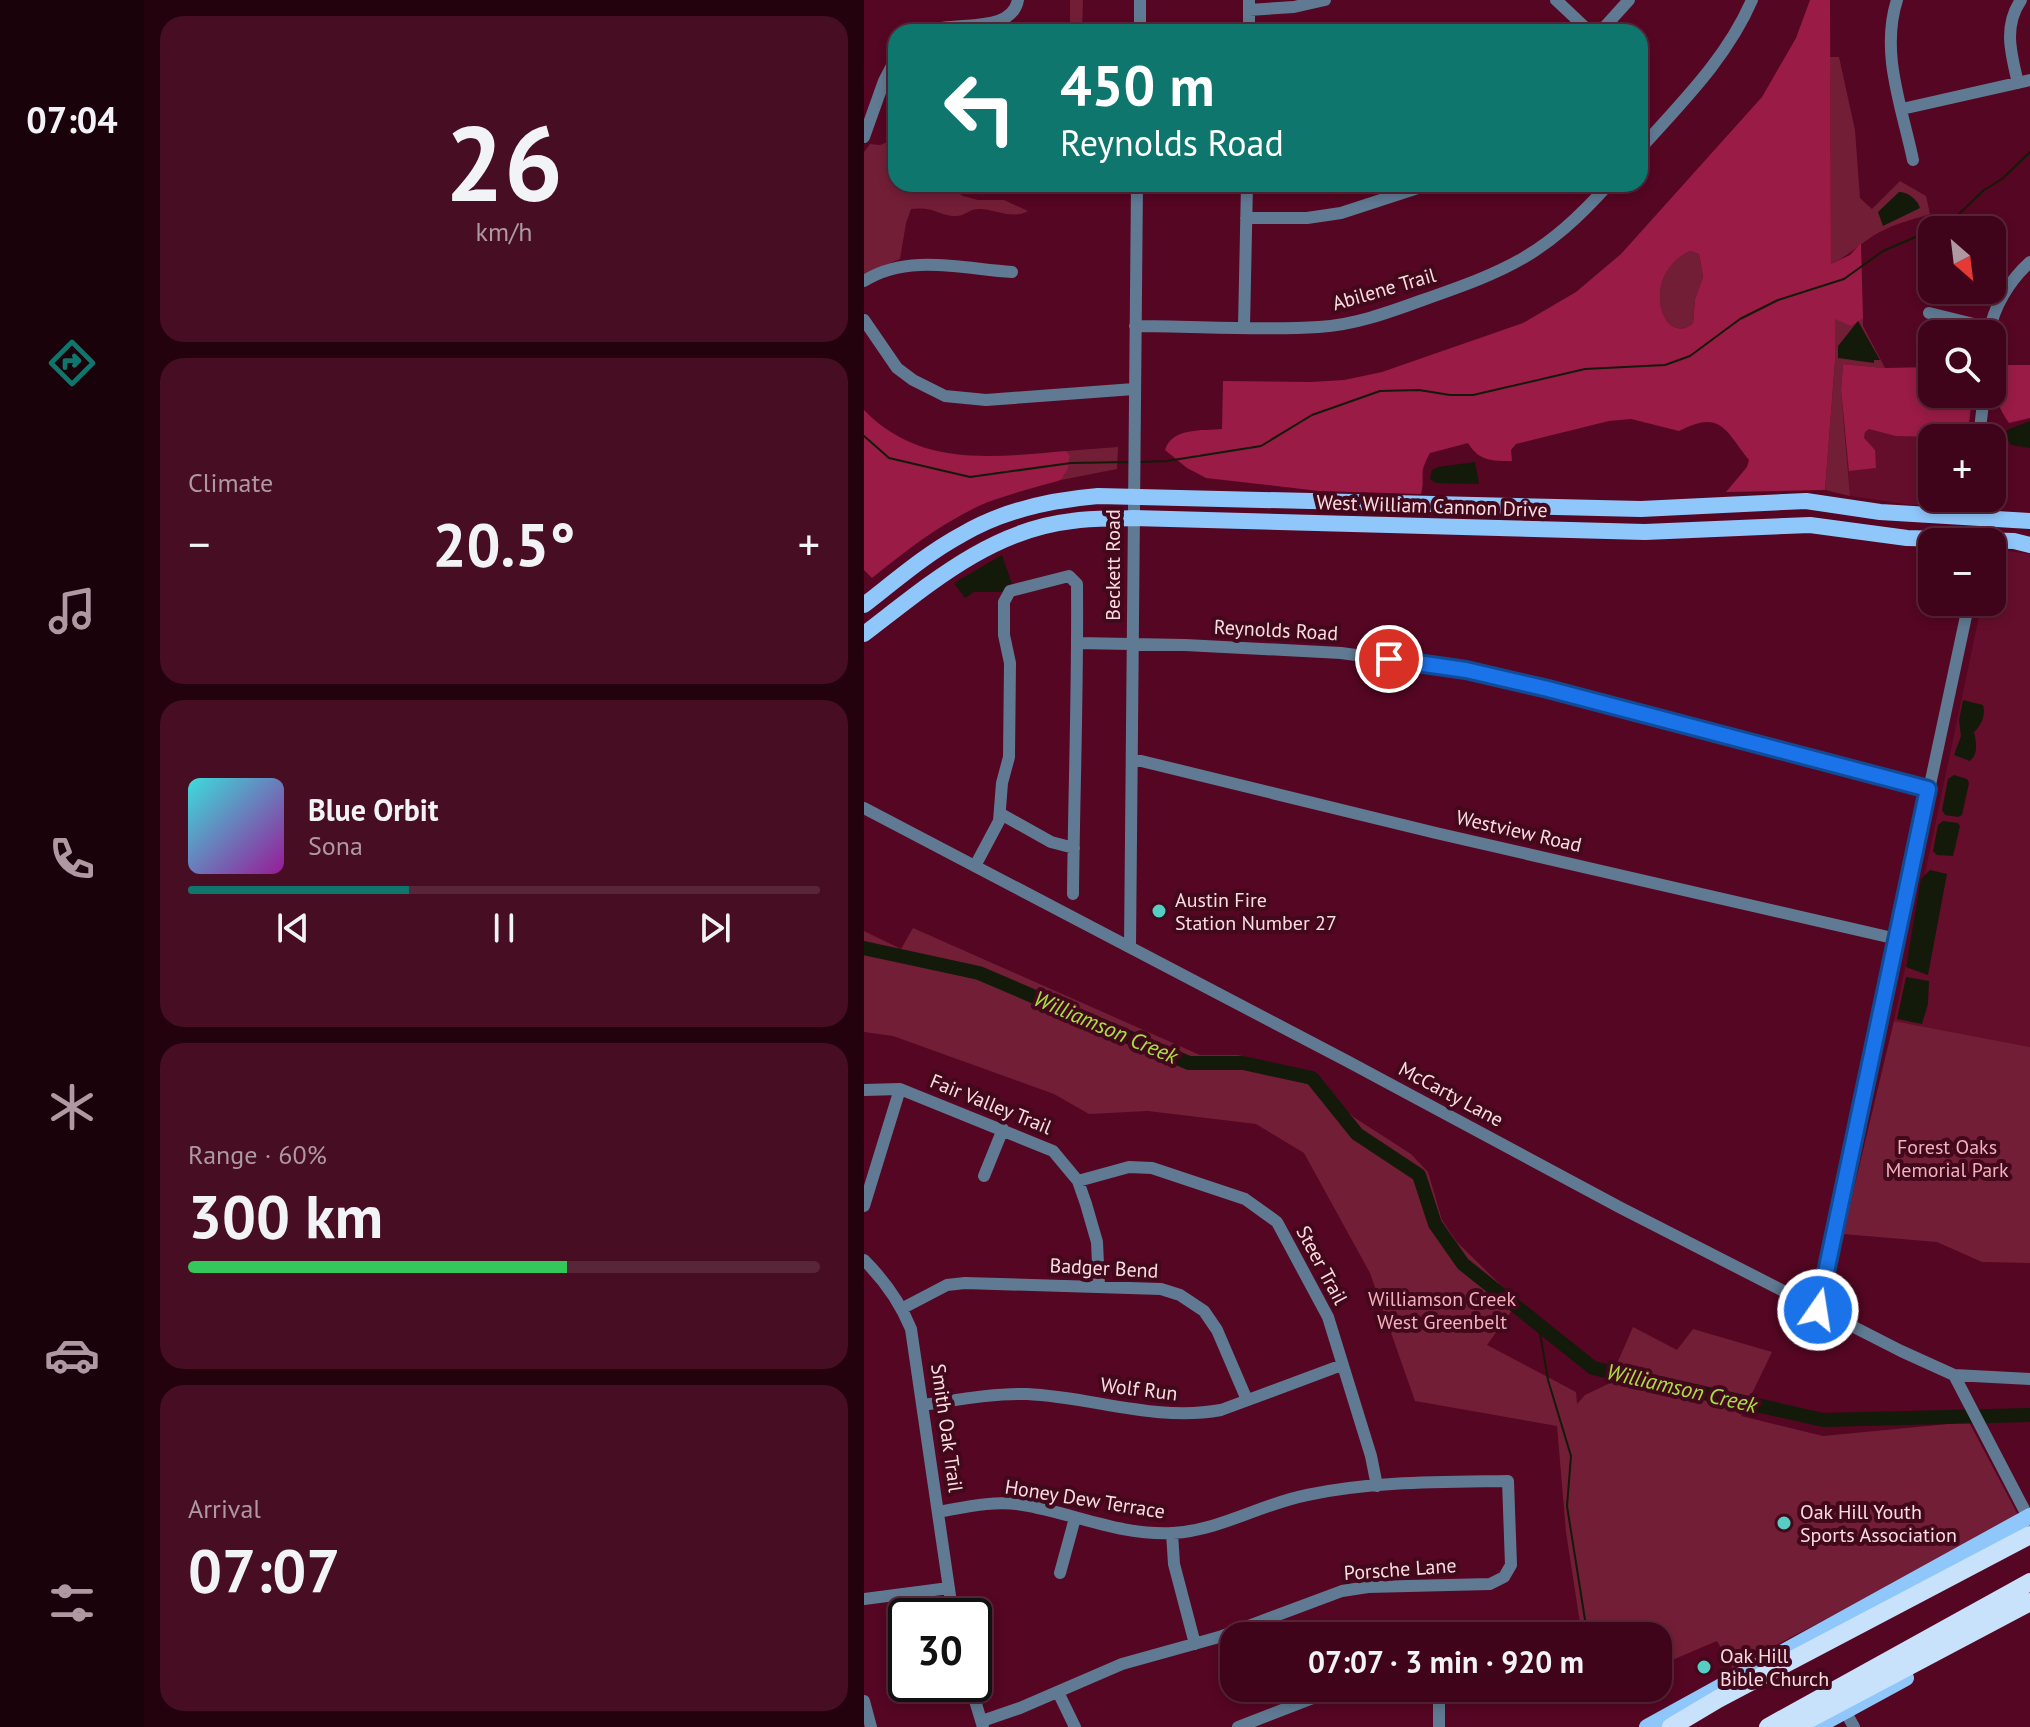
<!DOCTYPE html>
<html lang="en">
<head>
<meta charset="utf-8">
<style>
  body { margin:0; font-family:"PT Sans",sans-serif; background:#470e23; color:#f1f3f6; height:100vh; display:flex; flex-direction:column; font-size:30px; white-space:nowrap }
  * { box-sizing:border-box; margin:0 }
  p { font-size:26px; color:#ae98a2 }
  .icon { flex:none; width:44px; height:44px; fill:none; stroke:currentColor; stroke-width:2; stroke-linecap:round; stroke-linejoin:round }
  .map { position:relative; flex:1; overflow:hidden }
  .details { display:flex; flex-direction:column; gap:16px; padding:16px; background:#23020e; width:720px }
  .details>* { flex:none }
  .guide { position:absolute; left:24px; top:24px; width:760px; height:168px; border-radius:24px; box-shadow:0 4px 12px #0003,0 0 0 2px #592539; background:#0f766e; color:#fff; overflow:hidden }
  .needle { width:52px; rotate:152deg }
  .buttons { position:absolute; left:1054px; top:216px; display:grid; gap:16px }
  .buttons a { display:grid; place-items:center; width:88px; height:88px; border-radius:16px; background:#40041a; box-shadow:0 4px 12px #0003,0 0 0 2px #592539; font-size:40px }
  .speed { position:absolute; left:24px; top:1598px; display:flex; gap:16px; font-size:40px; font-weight:700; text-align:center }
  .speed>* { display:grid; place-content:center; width:104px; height:104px; border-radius:50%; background:#40041a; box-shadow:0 4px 12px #0003,0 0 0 2px #592539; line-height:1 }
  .speed .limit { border:4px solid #111; border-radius:12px; background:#fff; color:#111 }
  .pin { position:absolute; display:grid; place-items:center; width:68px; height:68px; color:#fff; margin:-34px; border:4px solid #fff; border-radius:50%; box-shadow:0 2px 8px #0007 }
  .me { position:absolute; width:88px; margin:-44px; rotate:13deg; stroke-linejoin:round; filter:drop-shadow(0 0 6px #0008) }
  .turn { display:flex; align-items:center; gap:28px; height:168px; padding:0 40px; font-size:36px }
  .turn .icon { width:104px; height:104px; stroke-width:2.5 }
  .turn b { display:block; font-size:56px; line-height:68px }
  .big { font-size:60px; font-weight:700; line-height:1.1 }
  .details .tile { flex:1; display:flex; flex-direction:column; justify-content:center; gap:12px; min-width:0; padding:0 28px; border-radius:24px; background:#470e23 }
  .details .dial { align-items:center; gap:0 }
  .dial b { font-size:104px; line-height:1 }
  .song { display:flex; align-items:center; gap:24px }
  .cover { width:96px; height:96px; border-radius:12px; background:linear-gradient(135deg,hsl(180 70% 55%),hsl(300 70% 35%)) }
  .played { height:8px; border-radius:4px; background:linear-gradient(90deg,#0f766e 35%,#592539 35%) }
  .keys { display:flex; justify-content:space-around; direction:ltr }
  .heat { display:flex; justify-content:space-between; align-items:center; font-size:44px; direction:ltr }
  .charge { height:12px; border-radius:6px; background:linear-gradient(90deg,#34c759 60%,#592539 0) }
  .trip { position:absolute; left:356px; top:1622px; width:452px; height:80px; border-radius:24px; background:#40041a; box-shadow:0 4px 12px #0003,0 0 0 2px #592539; font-weight:700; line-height:80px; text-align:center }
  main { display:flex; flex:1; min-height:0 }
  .dock { display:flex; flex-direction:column; width:144px; justify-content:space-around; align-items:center; background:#1a020a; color:#ae98a2 }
  .dock .icon { width:56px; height:56px }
  .dock .on { color:#0f766e }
  .dock b { font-size:36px; color:#f1f3f6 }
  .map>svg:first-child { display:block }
</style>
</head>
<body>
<main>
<nav class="dock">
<b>07:04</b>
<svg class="icon on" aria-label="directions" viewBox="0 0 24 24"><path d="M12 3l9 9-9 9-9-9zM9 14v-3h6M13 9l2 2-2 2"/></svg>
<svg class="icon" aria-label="music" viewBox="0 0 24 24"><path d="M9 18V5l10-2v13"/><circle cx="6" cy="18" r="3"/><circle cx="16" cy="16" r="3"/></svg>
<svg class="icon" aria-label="phone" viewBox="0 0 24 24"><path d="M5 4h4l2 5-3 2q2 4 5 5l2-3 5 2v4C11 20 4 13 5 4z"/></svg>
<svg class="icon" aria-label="climate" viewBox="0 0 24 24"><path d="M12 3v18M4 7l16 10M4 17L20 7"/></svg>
<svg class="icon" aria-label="car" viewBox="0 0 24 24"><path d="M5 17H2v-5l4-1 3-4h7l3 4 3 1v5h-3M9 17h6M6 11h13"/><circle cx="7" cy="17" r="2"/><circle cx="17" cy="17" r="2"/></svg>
<svg class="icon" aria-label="filters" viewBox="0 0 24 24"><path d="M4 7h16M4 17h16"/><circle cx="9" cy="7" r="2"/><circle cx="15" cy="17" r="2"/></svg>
</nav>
<section class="details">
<div class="tile dial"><b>26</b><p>km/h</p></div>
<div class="tile"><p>Climate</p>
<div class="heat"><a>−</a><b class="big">20.5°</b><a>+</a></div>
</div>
<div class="tile">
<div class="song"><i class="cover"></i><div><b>Blue Orbit</b><p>Sona</p></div></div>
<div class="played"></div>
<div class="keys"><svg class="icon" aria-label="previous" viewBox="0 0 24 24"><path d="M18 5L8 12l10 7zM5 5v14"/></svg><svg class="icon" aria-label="pause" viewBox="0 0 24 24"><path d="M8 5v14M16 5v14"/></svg><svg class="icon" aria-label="next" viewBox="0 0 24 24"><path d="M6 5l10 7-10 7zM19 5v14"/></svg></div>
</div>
<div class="tile"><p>Range · 60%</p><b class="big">300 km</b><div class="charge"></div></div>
<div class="tile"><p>Arrival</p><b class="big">07:07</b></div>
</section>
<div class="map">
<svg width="1166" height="1727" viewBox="0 0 1166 1727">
  <rect width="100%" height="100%" fill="#550622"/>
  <path fill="#650e2b" d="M1107,411L1103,438H1068V498H1099L1097,504L1048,505L986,496L981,433Z
    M1129,549L1166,554V1047L1030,1021L1118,602H1128Z"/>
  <path fill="#731e37" d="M206,0H219L218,32H179L185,27L206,31Z
    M966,57H975L991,130L996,198L1008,209L1036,181L1062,196L1066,214C1052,219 1036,222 1022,229C1001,238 987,255 967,264Z
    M24,142L32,145V184H83L99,196L114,200H140L164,211C148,220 131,209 115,209C105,209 100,217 91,216C72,215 71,206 47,209L42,223L36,259L0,274V152L6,144L16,145Z
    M826,251L835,254L839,277L831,299L829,323C799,349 774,276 826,251Z
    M999,318V326L1021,368L979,364L977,390L986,496L961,490L971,361V319Z
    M254,447L253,469L197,480L204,469L206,456L202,451Z
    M49,928L336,1055H374L411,1064L447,1080L491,1118L547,1154L564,1172L578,1220L593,1242L654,1302L623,1345L712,1392L713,1404L721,1395L744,1384L769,1327L813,1350L829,1329L908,1352L877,1416L959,1436L1105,1422L1154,1515L1043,1577L868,1668L853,1641L794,1666V1636H718L702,1532L693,1426L551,1401L506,1273L440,1153L392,1124L284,1111L225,1114L190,1094L29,1036L0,1032V931L37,949Z
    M1030,1021L1166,1047V1263L1118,1262L1073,1242L979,1234Z"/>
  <path fill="#991b46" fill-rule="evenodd" d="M946,0H966L967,264L986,255L997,243L999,318L987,326L971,319V361L961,490L862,492L883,467L885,460C861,430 857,409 815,431L767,419L745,421L652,444L647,450L648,461C627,461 615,461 604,443L566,453C553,476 562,475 557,494L455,491L342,478L323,468L301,450C308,427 339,431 358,429L359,381L447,382L480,380L518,372L659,323L712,292L757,254L898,97L932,38ZM826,251L835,254L839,277L831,299L829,323C799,349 774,276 826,251Z
    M979,364L1021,368L1068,367V394H1108L1105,423L1082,424L1073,437L1032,436L1005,429L1001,432L1000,438L1011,450L1012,468L985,471L977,390Z
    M1134,365H1166V418L1145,423C1129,400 1131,393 1134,365Z
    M0,410C56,468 129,457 202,451L206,456L204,469L197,480C173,487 148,493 124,502C81,520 44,549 8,578L0,570Z"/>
  <path fill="#131a09" d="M1035,192C1043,191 1054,200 1056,208L1019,226L1014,212Z
    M994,321L1016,360H1010V363L974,358V346Z
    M1166,421V448L1147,445L1141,436L1143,430Z
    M611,462L615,484L572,483L566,479L568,470L574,467Z
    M138,555L148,584L142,585L139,592H110L101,598L90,583Z
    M1099,700L1119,705C1122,715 1117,726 1110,732C1112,742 1115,753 1106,761L1090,755L1097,736L1095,720Z
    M1090,775L1103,779L1105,783L1098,815L1094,817L1081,815L1078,810L1084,779Z
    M1079,821L1094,823L1096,826L1089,856L1073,855L1069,851L1074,825Z
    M1066,870L1083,874L1064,975L1042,967L1057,879Z
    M1042,977L1065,981L1064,1004L1058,1024L1033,1019Z"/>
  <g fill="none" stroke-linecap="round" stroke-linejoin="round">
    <path stroke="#131a09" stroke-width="2" d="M0,436L25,458L106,477L207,463L265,462
      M276,462L303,461L397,446L448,415L516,391L555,390L586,395H609L721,369L801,365L826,356L876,319L914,300L980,279L1019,251L1077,226L1095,214L1120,190L1138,179L1166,152
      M646,1636L715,1631L722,1626L703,1506L707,1456L684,1380L675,1327"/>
    <path stroke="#131a09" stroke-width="14" d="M0,948L115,973L325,1063H379L448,1078L493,1134L555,1175L571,1224L599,1264L729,1368L959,1420L1166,1415"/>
    <path stroke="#607a93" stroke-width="12" d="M692,0L726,32
      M1033,0C1016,53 1038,107 1049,160
      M385,10L430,7L461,0
      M63,32C90,20 147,35 154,0
      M276,32V0
      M385,32V0
      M736,32L765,0
      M1154,83C1147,54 1139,26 1157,0
      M1038,109L1166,80
      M0,137L20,81L32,58
      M776,149C818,102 863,58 888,0
      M382,218H443L477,213L566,184
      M0,281C44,253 100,269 148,272
      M1065,313L1126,328
      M0,320L33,368L49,380L81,396L122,400L270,389
      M271,326C332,326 394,331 455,327C490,325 523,313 556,301C645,270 680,256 745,184
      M380,327L383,184
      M1125,334C1129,307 1146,280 1166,262
      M1115,438L1120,394
      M1124,498V540
      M1108,516L1109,498
      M213,643L321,645L477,653L602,670L684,689L1064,789
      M269,759L572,833L1033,939
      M0,808L483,1061L757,1208L1037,1351L1090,1375L1166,1379
      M137,814L187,842L210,848
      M111,866L135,821L138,783L145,757L146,663L140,635V602L146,591L205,576L213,584C214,688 210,790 209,894
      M266,947L273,184
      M0,1090L36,1089L189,1151L214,1181L222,1204L233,1242L235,1286
      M120,1176L139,1129
      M214,1181L265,1167L288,1168L381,1199L413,1222L464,1317L507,1456L513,1486
      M0,1206L36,1089
      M0,1260C21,1281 36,1302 47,1329L89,1616
      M39,1308L83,1285L101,1283L297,1289L316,1295L340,1311L353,1330L383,1400
      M954,1310L1105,602
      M1090,1375L1164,1517
      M59,1405C93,1400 129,1393 163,1394C229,1397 291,1422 357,1410L478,1365
      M74,1512C102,1507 131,1500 159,1505C209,1513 257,1536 309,1533C357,1530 397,1504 443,1495C509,1481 578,1482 644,1481L647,1565L640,1577L626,1584L504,1587L478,1591L355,1637L258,1664L156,1708L118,1721
      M308,1533L310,1564L331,1644
      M196,1573L211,1518
      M0,1599L85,1588
      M106,1684L119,1727
      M575,1688V1727
      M648,1688L658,1696
      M194,1692L211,1727
      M0,1701L7,1727
      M981,1711L990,1727
      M374,1727L475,1688"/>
    <path stroke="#90c7fb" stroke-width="16" d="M0,605C31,581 62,554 97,535C139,510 186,500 234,496L777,509L942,501L1016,512L1166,521
      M0,634C63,586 126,530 208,521C228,518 249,519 269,518L781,532L946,525L1043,538L1150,541L1166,545
      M783,1727L1166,1516
      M952,1727L1042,1678"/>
    <path stroke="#c8e2fb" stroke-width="18" d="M807,1727L854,1699L1166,1535
      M904,1727L1166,1582
      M930,1727L1166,1602"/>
  </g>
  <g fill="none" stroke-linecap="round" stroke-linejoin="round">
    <g stroke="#114b97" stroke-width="20">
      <path id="route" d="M525,659L602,670L684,689L1064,789L954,1310"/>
    </g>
    <use href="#route" stroke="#1a73e8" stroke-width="14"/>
  </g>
  <g fill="#56cec3" stroke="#42081b" stroke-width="3">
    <circle cx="295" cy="911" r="8"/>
    <circle cx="920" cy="1523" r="8"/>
    <circle cx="840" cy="1667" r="8"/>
  </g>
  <g text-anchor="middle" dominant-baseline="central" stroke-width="8" stroke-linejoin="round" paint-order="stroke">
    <g font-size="20" fill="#fadde1" stroke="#42081b">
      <text transform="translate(520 289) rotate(-16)">Abilene Trail</text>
      <text transform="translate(568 506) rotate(2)">West William Cannon Drive</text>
      <text transform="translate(249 565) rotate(-90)">Beckett Road</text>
      <text transform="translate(412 630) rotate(3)">Reynolds Road</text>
      <text transform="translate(655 831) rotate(13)">Westview Road</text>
      <text transform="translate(587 1094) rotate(28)">McCarty Lane</text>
      <text transform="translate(127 1104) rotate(22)">Fair Valley Trail</text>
      <text transform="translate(458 1265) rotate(62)">Steer Trail</text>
      <text transform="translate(240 1268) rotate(3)">Badger Bend</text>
      <text transform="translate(275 1389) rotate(7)">Wolf Run</text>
      <text transform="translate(83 1428) rotate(82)">Smith Oak Trail</text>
      <text transform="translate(221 1499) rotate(9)">Honey Dew Terrace</text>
      <text transform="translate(536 1569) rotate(-4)">Porsche Lane</text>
    </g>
    <g font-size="20" fill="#fadde1" stroke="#42081b" text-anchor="start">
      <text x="311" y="900">Austin Fire<tspan x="311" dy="23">Station Number 27</tspan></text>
      <text x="936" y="1512">Oak Hill Youth<tspan x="936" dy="23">Sports Association</tspan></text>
      <text x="856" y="1656">Oak Hill<tspan x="856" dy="23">Bible Church</tspan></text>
    </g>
    <g font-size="20" fill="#f2b1bc" stroke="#42081b">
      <text x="1083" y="1147">Forest Oaks<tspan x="1083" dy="23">Memorial Park</tspan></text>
      <text x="578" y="1299">Williamson Creek<tspan x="578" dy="23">West Greenbelt</tspan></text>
    </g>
    <g font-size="22" font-style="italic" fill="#a7e041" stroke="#42081b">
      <text transform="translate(242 1027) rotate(23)">Williamson Creek</text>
      <text transform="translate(818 1388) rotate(13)">Williamson Creek</text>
    </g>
  </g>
</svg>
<div class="buttons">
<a><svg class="needle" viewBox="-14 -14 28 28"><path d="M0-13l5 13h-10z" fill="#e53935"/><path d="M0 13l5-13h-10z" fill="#ae98a2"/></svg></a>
<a><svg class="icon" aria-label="search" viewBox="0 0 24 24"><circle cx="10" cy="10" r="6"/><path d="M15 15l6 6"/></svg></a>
<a>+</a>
<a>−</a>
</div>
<div class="speed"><div class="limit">30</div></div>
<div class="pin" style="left:525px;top:659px;background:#d93025"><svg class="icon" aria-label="arrive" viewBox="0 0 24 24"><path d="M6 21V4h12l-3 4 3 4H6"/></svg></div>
<svg class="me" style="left:954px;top:1310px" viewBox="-20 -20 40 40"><circle r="17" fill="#1a73e8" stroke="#fff" stroke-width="3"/><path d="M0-11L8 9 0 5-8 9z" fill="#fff"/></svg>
<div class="trip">07:07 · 3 min · 920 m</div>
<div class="guide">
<div class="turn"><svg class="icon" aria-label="left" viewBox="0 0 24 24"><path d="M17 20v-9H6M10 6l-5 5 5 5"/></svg><div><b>450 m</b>Reynolds Road</div></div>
</div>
</div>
</main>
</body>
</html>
